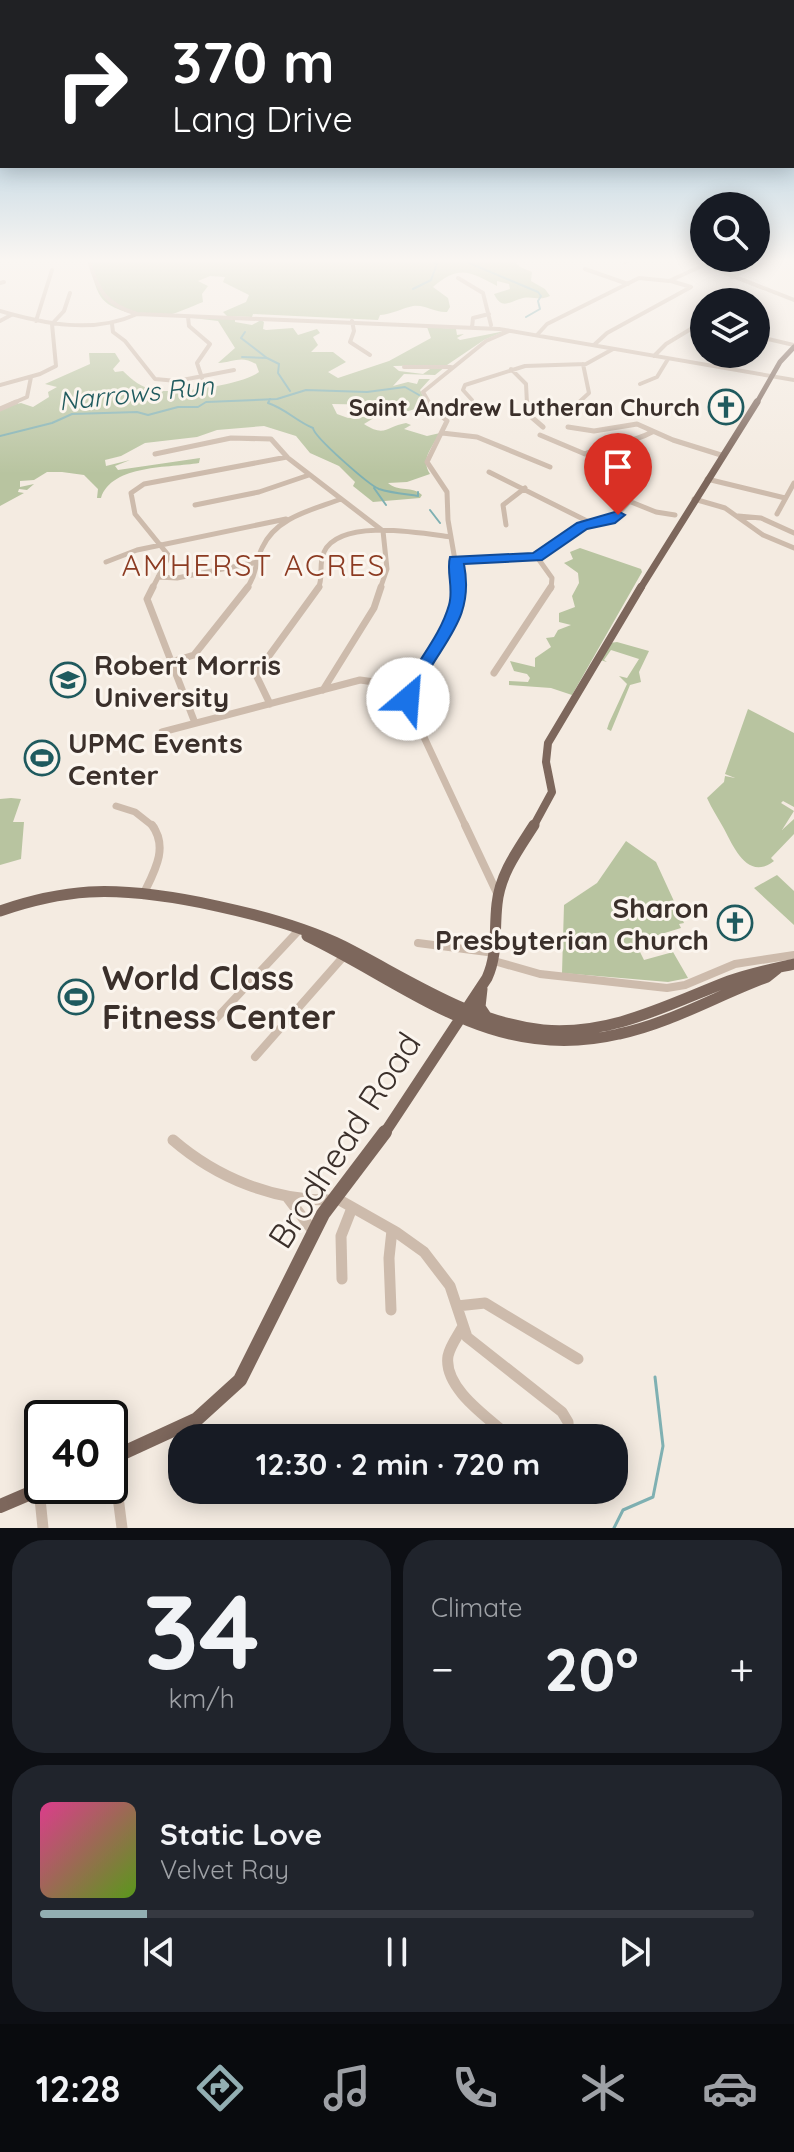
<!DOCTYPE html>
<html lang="en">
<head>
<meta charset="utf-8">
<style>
  body { margin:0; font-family:Quicksand,sans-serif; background:#20242c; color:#f1f3f6; height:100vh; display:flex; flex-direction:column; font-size:30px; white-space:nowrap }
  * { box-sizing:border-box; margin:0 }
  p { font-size:26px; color:#9ea1a6 }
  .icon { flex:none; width:44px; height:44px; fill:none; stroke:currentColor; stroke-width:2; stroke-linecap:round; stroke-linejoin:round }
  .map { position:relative; height:1528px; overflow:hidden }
  .sheet { display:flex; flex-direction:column; gap:12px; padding:12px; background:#0d0f14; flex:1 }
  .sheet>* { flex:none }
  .hud { position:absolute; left:0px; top:0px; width:794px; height:168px; box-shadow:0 4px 20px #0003; background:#202124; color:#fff; overflow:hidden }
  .buttons { position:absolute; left:690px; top:192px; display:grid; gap:16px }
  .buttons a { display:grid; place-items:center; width:80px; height:80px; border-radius:50%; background:#171b24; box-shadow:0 4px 20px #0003; font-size:40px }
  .speed { position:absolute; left:24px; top:1400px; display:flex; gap:16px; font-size:40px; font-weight:700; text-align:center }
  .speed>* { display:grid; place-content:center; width:104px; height:104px; border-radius:50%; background:#171b24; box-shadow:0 4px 20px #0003; line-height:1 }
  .speed .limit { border:4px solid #111; border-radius:12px; background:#fff; color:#111 }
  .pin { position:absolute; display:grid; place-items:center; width:68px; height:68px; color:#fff; margin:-82px -34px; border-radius:50% 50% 50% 0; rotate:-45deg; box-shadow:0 0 8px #0007 }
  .pin .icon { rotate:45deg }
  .me { position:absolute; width:88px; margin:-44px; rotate:27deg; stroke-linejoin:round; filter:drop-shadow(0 0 6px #0008) }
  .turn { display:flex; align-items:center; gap:28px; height:168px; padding:0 40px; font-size:36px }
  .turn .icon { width:104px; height:104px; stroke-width:2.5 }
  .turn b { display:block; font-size:56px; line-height:68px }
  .big { font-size:60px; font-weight:800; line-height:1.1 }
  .sheet .card { flex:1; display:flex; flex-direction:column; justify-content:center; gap:12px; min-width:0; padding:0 28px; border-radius:32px; background:#20242c }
  .sheet .dial { align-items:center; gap:0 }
  .dial b { font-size:104px; line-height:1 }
  .song { display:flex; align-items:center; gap:24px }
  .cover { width:96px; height:96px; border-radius:12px; background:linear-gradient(135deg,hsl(330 70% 55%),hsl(90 70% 35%)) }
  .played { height:8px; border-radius:4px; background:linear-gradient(90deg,#92aeb2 15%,#363941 15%) }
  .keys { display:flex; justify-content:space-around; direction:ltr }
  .heat { display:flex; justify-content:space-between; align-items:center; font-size:44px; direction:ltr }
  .sheet .tiles { flex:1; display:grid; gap:12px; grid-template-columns:1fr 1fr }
  .card:last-child { grid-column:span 2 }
  .trip { position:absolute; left:168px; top:1424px; width:460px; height:80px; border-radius:32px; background:#171b24; box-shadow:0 4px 20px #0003; font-weight:800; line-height:80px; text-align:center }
  .tab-bar { display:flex; height:128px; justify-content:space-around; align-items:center; background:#090b0e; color:#9ea1a6 }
  .tab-bar .icon { width:56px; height:56px }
  .tab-bar .current { color:#92aeb2 }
  .tab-bar b { font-size:36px; color:#f1f3f6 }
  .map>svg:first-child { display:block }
</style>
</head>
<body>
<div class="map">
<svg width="794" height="1528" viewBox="0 0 794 1528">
  <rect width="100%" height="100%" fill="#f4ebe1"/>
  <path fill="#b8c4a0" d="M89,260H513L520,267L532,272L531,281L545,289L550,296C540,301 533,296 523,298C510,301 502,311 494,294L510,289L509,284L497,281V286C469,271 459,265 433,287L448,298L450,307L447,312C435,313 425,304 413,306C403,308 392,314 380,315L378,320L253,314L252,317L227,316L223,312L246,302L249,295L223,282L225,277L210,276L198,281L208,286L202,294L203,302C192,306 172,316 161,316C144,317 111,312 101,297C94,287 92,271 89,260Z
    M193,318L235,319V322L252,325L261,320L264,322L263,329L266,330L293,328L298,335L317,329L320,333L313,337L318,345L311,352H333L346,362L328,372L338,378L389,361L431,338L427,327L456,329L457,335L464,334L457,338L460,340L505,331L484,340L447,365L393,366L399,371L423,374L433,367H445L435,375L404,374L393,386L408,382L417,384L419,379H430L420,390L427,404L425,406L392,416L389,415L394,410L387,405L332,404L337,414L348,418L377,416L364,424C385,438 387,426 406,423L411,425L404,429L427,436L440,433C432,448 420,459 430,474L407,482L388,483C398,492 413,486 422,495L420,498L373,502L353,486L355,482L339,466L310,453L296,436L264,426L217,430L197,437L145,443L121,456L105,460L106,466L130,460L115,466L118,470L200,458L199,463C170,468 112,464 101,498H97L98,489L84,475L62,472H47L34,480L20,481V487L34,484L27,490L19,489L18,492L24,493L0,506V408L21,403L33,407L49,397L48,392L57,387L45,384L90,364L89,353H115L120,361L113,369L115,372L123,371C132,380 142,388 155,390C176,394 243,385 259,372L256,364C241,355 234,362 218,363L235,348L218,321Z
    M580,548L641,569L642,572L572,695L551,688L509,685V681L528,682L530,678L527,674L514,671L510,661L535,667V658L551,647L546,638L554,637L558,630L571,625L559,622V613L575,607L572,596L579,583L578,573L564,563L573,559L570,552Z
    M617,642L649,651L639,672L641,682L630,685L611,731L607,729L609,723L627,684L619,676L627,678L639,659L611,650L604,660L607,662L600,660L610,643Z
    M748,709L794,733V807L783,801L781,803L794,811L782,830L794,819V834L771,858L774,861C747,882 733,845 723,827C718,818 712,809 707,798L724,782L725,776L735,778L725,774Z
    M11,798L21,799L13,822H24L21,859L0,865V799Z
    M626,841L656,862L684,923L679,924L681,928L635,942L644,960L673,952L688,978L668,982L562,973L564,905L597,883Z
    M777,875L794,891V925L754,888Z"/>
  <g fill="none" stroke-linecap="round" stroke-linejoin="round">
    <path stroke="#7fb0b2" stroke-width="2" d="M462,260L538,292L541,296L538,301L540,309L526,317
      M413,289L431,280L437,264L434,263L440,260
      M245,332L241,338L267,358
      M242,357L267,358L279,364L278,373L290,391
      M270,399L268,403C286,409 296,421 313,428C314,437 369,485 379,489C391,493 405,494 418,496V492
      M0,436L52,423L72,414L137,412L148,415L178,407H198L206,402L277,399L306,390L367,392L405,387L419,395
      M374,488L386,505
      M430,510L440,523"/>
    <path stroke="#7fb0b2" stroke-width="3" d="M614,1528L623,1510L653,1497L663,1446L655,1377"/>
    <path stroke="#cdbbac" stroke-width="4" d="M89,260C97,290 106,305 137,314L499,329L794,380
      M692,260L794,300
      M625,262L630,260
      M585,269L628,284
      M732,277L769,260
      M458,278L483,293L491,325
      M0,283L4,282
      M0,311C44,324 94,334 137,314
      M188,317L189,326L210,344L197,363L202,378
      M0,321L11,315
      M36,321L52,270
      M352,321L354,331L350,342L370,355
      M112,324L113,332L125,341L155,379L177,381L234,370
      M472,328L473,318L489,314
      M537,335L547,324L639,278L669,281L704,265
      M594,345L607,333L691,287L671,281
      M756,347L768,339L794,345
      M654,356L666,344L704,321
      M404,367H451
      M719,367L725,360L740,354
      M511,369L526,384L527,404
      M640,384L657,377L668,359
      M0,385L40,374L56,366L52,324L64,311L70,293
      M472,400L463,390L465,385L525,366L586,364L613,349
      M11,404L27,397L31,377
      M430,404L423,392L486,341L509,331
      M577,404L589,393L583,364"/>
    <path stroke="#cdbbac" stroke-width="5" d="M428,402L447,421L427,462L447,492L448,520L460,589
      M527,402L528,414L543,427
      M0,409L16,402
      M568,427L594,431L637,424L673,440L721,455
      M442,433L477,437L550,467
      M540,435L585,454C608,442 629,445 652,432
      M155,454L231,438L271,439L288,458L383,531L387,569L380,589
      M489,472L591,523
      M707,479L785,498
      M599,489L656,512L675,515
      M694,499L725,508L763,535L794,548
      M195,505L259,492L309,475
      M777,514L794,483
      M738,516L761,518L794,533
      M506,525L503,505L525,488
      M537,557L552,578L551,589
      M456,560L537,557L582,526L613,519L629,502
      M106,562L137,550L286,519
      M158,577L177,578L258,562
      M152,589L169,556L135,514L131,493L144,484L287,457
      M246,589C257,575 255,562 262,548C276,517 312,510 341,499
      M318,589C324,577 318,564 324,552C340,518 421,533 451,537"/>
    <path stroke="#cdbbac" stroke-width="7" d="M153,587L147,599L195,723
      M460,587C454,631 421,662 408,703L466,827
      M171,662L194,655L248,587
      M494,673L551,587
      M323,690L374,608L381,587
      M270,704L257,677L258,671L319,587
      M162,732L360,680L389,684L406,701
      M116,806L135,812L154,827"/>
    <path stroke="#cdbbac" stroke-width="8" d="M465,825L497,893
      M143,895C154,872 169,848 152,825
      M418,943L495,953
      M494,961L540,974L667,988L685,985L735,964L794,955
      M211,1024L300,929
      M255,1057L344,956"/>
    <path stroke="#cdbbac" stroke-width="11" d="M173,1140C217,1178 274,1201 332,1200
      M288,1198L313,1231
      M336,1198L396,1232L424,1252L450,1286L467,1337L562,1412L568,1422L569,1438
      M342,1279L341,1236L352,1208
      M457,1306L485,1303L578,1359
      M391,1310L389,1258L392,1230
      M462,1328C457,1337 450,1346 448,1356C443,1389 490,1419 511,1438
      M113,1458L122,1528
      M39,1489L43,1528"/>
    <path stroke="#7d675c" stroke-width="5" d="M756,404L780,362L794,347"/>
    <path stroke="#7d675c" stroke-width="7" d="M640,589L757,402"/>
    <path stroke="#7d675c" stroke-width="8" d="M533,827L552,792L546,762L548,743L641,587"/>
    <path stroke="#7d675c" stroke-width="11" d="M0,911C29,901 58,894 89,892C157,888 281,916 343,946C408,979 469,1022 543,1030C611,1036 669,1004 729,981C751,973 772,969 794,964
      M307,936C411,986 493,1064 619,1034C671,1023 718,995 767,977L777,969
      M482,989L480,1007L488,1019
      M384,1134L487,978C498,954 494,930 497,904C500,874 518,850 534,825"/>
    <path stroke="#7d675c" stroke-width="14" d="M110,1459L197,1419L240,1380L323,1214L385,1132
      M0,1506L47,1486"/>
  </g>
  <linearGradient id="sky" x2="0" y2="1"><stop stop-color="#7eb2d2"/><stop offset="0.55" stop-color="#faf6f2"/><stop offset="1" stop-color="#faf6f2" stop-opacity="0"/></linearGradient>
  <rect width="794" height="474" fill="url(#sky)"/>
  <path fill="#1a73e8" stroke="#114b97" stroke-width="2" d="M618,511L625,515L615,523L587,529L542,560L464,564C474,616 447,637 424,679C420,687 418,695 414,703H402L399,699C412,666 439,640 449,605C454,589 446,571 450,557L533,553L577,523Z"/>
  <defs>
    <g id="church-ring" transform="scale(1.8)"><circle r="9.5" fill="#fbf5ee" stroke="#1f5a5e" stroke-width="1.5"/><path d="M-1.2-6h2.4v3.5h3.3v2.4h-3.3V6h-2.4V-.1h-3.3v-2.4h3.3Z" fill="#1f5a5e"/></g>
    <g id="university-ring" transform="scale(1.8)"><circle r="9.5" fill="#fbf5ee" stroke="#1f5a5e" stroke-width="1.5"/><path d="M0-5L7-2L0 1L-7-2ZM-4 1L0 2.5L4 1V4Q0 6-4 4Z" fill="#1f5a5e"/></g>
    <g id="stadium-ring" transform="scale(1.8)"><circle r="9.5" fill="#fbf5ee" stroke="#1f5a5e" stroke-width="1.5"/><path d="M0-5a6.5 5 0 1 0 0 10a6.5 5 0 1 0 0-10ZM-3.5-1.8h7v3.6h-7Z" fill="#1f5a5e"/></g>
  </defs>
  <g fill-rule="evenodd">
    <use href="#church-ring" x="726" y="407"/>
    <use href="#university-ring" x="68" y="680"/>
    <use href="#stadium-ring" x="42" y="758"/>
    <use href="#church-ring" x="735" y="923"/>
    <use href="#stadium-ring" x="76" y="997"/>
  </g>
  <g text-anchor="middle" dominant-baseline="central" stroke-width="6" stroke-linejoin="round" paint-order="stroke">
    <g font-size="24" font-weight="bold" fill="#3b302b" stroke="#fbf5ee" text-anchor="end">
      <text x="700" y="407">Saint Andrew Lutheran Church</text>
    </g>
    <g font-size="26" font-style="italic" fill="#1f5a5e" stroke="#fbf5ee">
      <text transform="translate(136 393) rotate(-6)">Narrows Run</text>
    </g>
    <g font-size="28" font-weight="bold" fill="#3b302b" stroke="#fbf5ee" text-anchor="start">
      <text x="94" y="664">Robert Morris<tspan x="94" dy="32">University</tspan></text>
      <text x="68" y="742">UPMC Events<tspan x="68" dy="32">Center</tspan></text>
      <text x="709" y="907" text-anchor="end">Sharon<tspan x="709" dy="32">Presbyterian Church</tspan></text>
    </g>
    <g font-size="30" letter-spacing="2" fill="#8c3b22" stroke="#fbf5ee">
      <text x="254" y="565">AMHERST ACRES</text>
    </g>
    <g font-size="34" font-weight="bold" fill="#3b302b" stroke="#fbf5ee" text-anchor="start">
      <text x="102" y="977">World Class<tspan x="102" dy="39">Fitness Center</tspan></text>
    </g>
    <g font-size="34" fill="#3b302b" stroke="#fbf5ee">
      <text transform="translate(344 1140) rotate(-57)">Brodhead Road</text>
    </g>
  </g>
</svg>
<div class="buttons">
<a><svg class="icon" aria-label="search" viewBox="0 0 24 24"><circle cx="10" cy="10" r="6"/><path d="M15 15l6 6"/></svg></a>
<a><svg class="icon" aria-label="layers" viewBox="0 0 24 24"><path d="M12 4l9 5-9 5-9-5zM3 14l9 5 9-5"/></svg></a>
</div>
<div class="speed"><div class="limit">40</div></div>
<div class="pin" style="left:618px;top:515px;background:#d93025"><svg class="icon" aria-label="arrive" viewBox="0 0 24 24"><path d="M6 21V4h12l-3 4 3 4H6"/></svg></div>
<svg class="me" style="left:408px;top:699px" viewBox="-20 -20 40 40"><circle r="19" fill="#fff"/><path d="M0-13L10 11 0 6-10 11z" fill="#1a73e8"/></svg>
<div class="trip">12:30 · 2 min · 720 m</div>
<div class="hud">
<div class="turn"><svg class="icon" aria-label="right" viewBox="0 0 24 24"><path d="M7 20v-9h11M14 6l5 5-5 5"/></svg><div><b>370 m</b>Lang Drive</div></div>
</div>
</div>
<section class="sheet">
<div class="tiles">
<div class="card dial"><b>34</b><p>km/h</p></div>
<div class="card"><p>Climate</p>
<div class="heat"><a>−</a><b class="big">20°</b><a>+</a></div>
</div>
<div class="card">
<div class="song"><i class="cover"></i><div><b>Static Love</b><p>Velvet Ray</p></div></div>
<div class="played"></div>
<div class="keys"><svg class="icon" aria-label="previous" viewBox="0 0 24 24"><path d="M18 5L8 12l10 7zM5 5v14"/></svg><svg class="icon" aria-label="pause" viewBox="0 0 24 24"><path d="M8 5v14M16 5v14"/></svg><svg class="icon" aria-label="next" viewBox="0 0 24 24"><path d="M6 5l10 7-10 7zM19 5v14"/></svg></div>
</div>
</div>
</section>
<nav class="tab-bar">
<b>12:28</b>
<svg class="icon current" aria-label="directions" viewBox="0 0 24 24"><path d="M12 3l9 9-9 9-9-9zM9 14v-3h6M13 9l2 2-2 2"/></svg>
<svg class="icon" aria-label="music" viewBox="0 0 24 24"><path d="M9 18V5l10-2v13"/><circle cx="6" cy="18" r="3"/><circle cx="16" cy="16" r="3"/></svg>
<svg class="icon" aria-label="phone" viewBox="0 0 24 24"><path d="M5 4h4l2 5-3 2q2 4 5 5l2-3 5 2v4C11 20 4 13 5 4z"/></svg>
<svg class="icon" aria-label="climate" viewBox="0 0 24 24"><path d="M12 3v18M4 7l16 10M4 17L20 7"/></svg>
<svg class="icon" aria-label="car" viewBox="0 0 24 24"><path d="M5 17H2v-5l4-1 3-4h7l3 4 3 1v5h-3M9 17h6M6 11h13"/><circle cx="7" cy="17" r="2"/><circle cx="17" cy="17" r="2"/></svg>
</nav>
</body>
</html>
